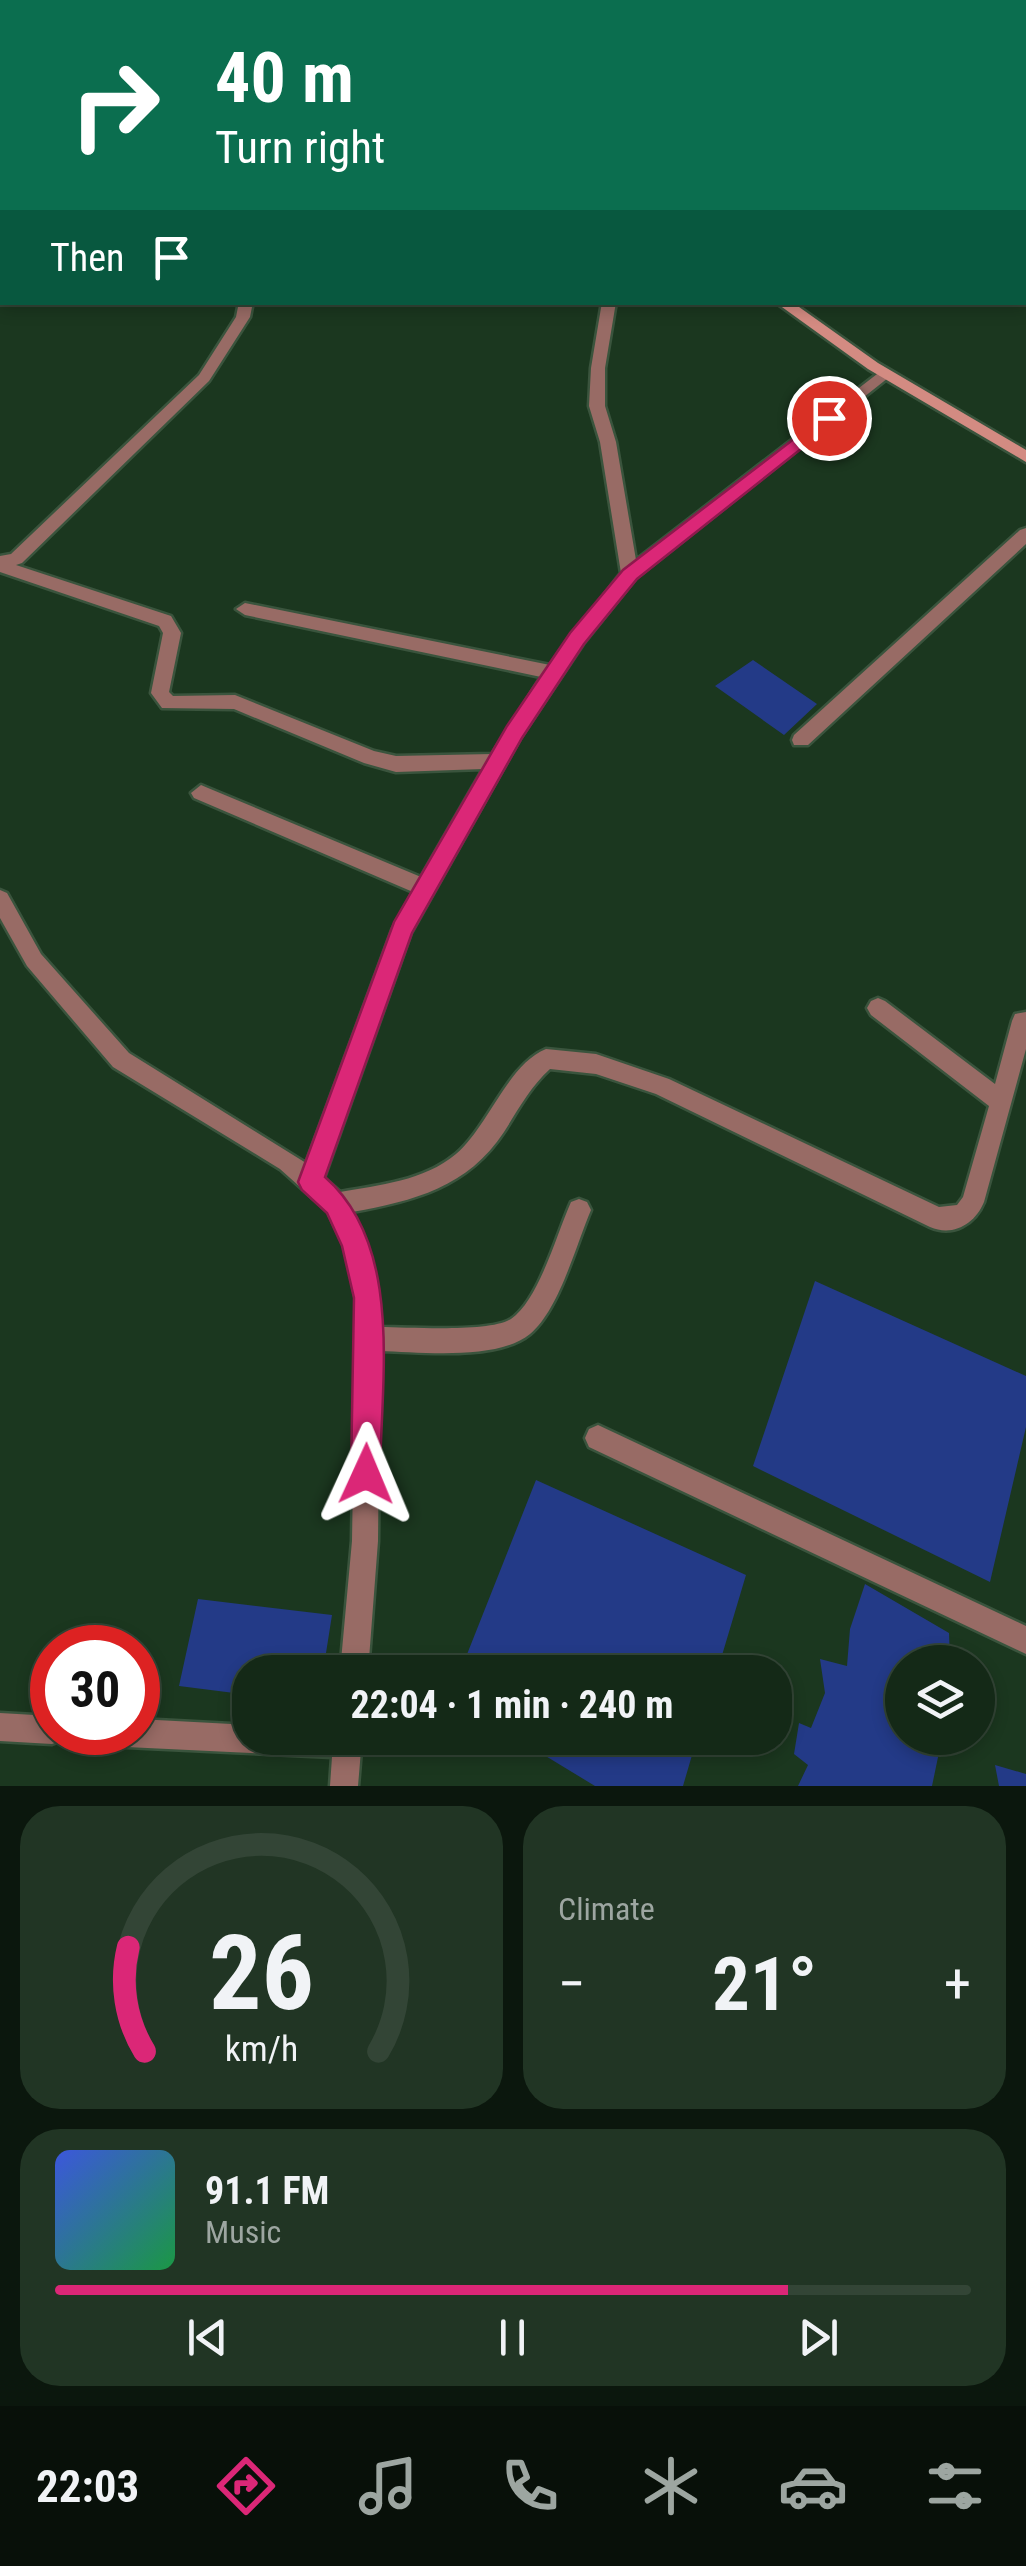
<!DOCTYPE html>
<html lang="en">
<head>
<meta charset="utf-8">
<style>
  body { margin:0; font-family:"Roboto Condensed",sans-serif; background:#213524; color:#f1f3f6; height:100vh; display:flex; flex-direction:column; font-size:38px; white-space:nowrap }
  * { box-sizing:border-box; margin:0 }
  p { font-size:32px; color:#9da6a1 }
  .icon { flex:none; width:55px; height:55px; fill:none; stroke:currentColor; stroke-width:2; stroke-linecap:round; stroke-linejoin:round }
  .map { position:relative; height:1786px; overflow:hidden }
  .drawer { display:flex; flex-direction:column; gap:20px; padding:20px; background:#0b170d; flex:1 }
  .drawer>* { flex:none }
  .banner { position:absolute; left:0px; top:0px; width:1028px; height:305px; box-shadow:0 5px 15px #0003,0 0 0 2px #334536; background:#0b6e4f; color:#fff; overflow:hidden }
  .controls { position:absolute; left:885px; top:1645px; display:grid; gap:20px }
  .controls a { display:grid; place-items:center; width:110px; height:110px; border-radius:50%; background:#142917; box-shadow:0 5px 15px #0003,0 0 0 2px #334536; font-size:50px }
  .speed { position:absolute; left:30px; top:1625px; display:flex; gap:20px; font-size:50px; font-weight:700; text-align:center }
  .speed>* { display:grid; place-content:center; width:130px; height:130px; border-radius:50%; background:#142917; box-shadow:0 5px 15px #0003,0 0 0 2px #334536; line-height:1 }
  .speed .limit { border:15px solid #d22; background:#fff; color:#111 }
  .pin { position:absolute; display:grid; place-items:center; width:85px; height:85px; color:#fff; margin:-42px; border:5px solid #fff; border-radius:50%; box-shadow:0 2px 10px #0007 }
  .me { position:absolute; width:110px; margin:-55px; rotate:1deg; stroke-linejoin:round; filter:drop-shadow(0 0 8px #0008) }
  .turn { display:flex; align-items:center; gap:35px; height:210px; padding:0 50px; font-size:45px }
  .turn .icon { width:130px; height:130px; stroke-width:2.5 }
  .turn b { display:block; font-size:70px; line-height:85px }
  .then { display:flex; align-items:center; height:95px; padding:0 50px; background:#0003; gap:20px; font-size:38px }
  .big { font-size:75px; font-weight:700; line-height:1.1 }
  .drawer .tile { flex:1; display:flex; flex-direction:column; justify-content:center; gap:15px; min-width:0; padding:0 35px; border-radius:40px; background:#213524 }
  .drawer .dial { align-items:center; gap:0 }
  .dial svg { height:260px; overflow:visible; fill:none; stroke:#334536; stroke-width:7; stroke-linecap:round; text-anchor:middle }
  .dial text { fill:#f1f3f6; stroke:none }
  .song { display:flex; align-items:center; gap:30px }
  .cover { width:120px; height:120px; border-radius:15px; background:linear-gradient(135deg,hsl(230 70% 55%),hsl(140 70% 35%)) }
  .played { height:10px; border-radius:5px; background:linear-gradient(90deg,#db2777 80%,#334536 80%) }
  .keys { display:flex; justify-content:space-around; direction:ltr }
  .heat { display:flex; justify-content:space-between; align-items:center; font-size:55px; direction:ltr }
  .drawer .tiles { flex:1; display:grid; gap:20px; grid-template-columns:1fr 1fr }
  .tile:last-child { grid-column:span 2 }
  .trip { position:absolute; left:232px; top:1655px; width:560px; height:100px; border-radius:40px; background:#142917; box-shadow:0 5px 15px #0003,0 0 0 2px #334536; font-weight:700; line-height:100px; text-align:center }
  .tabs { display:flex; height:160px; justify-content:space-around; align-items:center; background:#081009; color:#9da6a1 }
  .tabs .icon { width:70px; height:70px }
  .tabs .selected { color:#db2777 }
  .tabs b { font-size:45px; color:#f1f3f6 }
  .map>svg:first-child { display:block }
</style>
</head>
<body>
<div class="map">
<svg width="1026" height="1786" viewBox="0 0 1026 1786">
  <rect width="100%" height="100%" fill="#1b371f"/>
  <path fill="#233a87" d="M753,660L817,704L784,735L715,686Z
    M815,1281L1026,1376V1427L990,1582L753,1466Z
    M536,1480L746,1575L717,1672H460Z
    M865,1584L949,1633L950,1662H902V1738H942L932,1786H798L808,1765L794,1754L799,1723L811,1728L825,1693L820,1659L847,1666L850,1629Z
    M198,1599L332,1615L323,1672H250V1695L179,1686Z
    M516,1738H697L683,1786H595Z
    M995,1765L1026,1774V1786H999Z"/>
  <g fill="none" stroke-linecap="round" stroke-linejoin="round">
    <g stroke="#3a543d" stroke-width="5">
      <path id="minor" d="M638,0H661L663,2H640Z
        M1025,37H1026V45H1025Z
        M0,52L2,53V60H0Z
        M1025,79H1026V87H1025Z
        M0,164H2V172H0Z
        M239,302H253L250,317L209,381L22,563L16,565L171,616L181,633L169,692L173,696L235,695L374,751L396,756L492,754L541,677L245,615L236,609L245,603L550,665L621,573L600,442L589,406L591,368L602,302H616L605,368V406L616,442L636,560L881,371H891L893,374L636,578L583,644L521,737L411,933L324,1178L340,1192C379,1185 424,1181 456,1154C488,1127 508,1064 546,1049L596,1054L669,1079L939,1207L957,1205L963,1197L989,1106L871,1015L867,1008L871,1001L878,998L885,1001L995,1084L1012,1021L1015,1014L1026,1012V1049L984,1202C975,1224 953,1237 930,1227L656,1094L596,1074L550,1069C530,1087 518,1110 504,1132C468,1187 414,1201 352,1212C370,1249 380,1286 380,1327C408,1327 489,1333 511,1319C539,1300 557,1233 571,1202L579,1199L587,1202L591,1210C576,1245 559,1310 530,1334C497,1361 420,1352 380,1351L378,1541L368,1672H340L352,1541L356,1299L344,1246L328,1212L280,1169L113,1067L27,966L0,918V890L7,893L41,954L129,1053L306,1163L392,930L413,892L194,798L191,793L201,785L208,788L421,877L483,769L396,772L364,763L234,709L162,708L151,693L163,633L159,626L0,572V556L11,554L199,375L236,317Z
        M1026,528V544L808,745H794L792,740L794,735L1020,530Z
        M598,1425L1026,1626V1654L589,1447L585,1438L589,1429Z
        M0,1713L52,1716V1732H65L62,1740L52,1744L0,1741Z
        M138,1719L250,1725V1738H362L358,1786H330L332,1757L106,1746L96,1742L92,1732H138Z"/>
    </g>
    <g stroke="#3a543d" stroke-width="5">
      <path id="secondary" d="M775,302H792L878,363L1026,450V462L868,369Z"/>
    </g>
    <use href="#minor" fill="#986b65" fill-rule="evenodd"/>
    <use href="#secondary" fill="#d38b82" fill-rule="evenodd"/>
  </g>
  <path fill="#db2777" stroke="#8e194d" stroke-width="2.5" d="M829,412L835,414V422L637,579L584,644L522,738L412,933L325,1177C404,1246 381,1380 380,1474L376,1484L366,1488L355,1484L351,1474L354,1298L342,1246L327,1213L302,1190L298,1182L394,922L507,726L570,633L623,570Z"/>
</svg>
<div class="controls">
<a><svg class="icon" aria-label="layers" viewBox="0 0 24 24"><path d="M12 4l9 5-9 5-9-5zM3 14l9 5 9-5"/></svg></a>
</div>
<div class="speed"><div class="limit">30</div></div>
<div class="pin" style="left:829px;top:418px;background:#d93025"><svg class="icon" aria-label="arrive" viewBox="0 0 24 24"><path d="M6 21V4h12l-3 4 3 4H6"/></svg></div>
<svg class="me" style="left:366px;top:1474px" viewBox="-20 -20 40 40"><path d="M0-17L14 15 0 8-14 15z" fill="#db2777" stroke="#fff" stroke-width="4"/></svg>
<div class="trip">22:04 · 1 min · 240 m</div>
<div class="banner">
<div class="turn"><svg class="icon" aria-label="right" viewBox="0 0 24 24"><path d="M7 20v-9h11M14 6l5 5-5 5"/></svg><div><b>40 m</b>Turn right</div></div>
<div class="then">Then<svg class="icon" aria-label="arrive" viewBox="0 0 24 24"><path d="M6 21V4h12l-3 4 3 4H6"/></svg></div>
</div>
</div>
<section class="drawer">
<div class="tiles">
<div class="tile dial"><svg viewBox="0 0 100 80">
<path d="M14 69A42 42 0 1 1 86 69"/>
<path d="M14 69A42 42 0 0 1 9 37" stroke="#db2777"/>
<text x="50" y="56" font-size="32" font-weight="700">26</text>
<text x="50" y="72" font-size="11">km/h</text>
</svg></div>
<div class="tile"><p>Climate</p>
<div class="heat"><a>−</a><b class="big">21°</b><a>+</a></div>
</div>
<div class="tile">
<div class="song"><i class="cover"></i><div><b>91.1 FM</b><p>Music</p></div></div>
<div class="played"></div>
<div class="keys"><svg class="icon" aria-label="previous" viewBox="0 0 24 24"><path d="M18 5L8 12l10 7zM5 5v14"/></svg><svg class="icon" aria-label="pause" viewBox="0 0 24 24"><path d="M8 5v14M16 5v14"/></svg><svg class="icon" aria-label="next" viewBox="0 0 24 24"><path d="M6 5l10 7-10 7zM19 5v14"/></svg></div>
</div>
</div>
</section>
<nav class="tabs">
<b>22:03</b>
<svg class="icon selected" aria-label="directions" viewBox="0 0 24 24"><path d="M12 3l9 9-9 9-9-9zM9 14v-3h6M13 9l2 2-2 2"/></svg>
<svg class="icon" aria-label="music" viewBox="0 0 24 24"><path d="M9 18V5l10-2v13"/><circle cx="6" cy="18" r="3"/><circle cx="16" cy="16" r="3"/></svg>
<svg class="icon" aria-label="phone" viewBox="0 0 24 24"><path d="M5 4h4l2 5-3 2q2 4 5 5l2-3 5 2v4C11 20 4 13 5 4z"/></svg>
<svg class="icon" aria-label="climate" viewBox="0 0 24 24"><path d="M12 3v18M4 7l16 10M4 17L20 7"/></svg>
<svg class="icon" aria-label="car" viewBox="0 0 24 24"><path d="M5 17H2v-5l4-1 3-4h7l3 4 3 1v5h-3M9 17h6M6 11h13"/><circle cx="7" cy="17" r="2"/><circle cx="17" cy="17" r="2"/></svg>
<svg class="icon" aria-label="filters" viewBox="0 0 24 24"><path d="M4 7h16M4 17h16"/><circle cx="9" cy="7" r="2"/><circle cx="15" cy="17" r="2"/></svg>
</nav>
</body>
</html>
